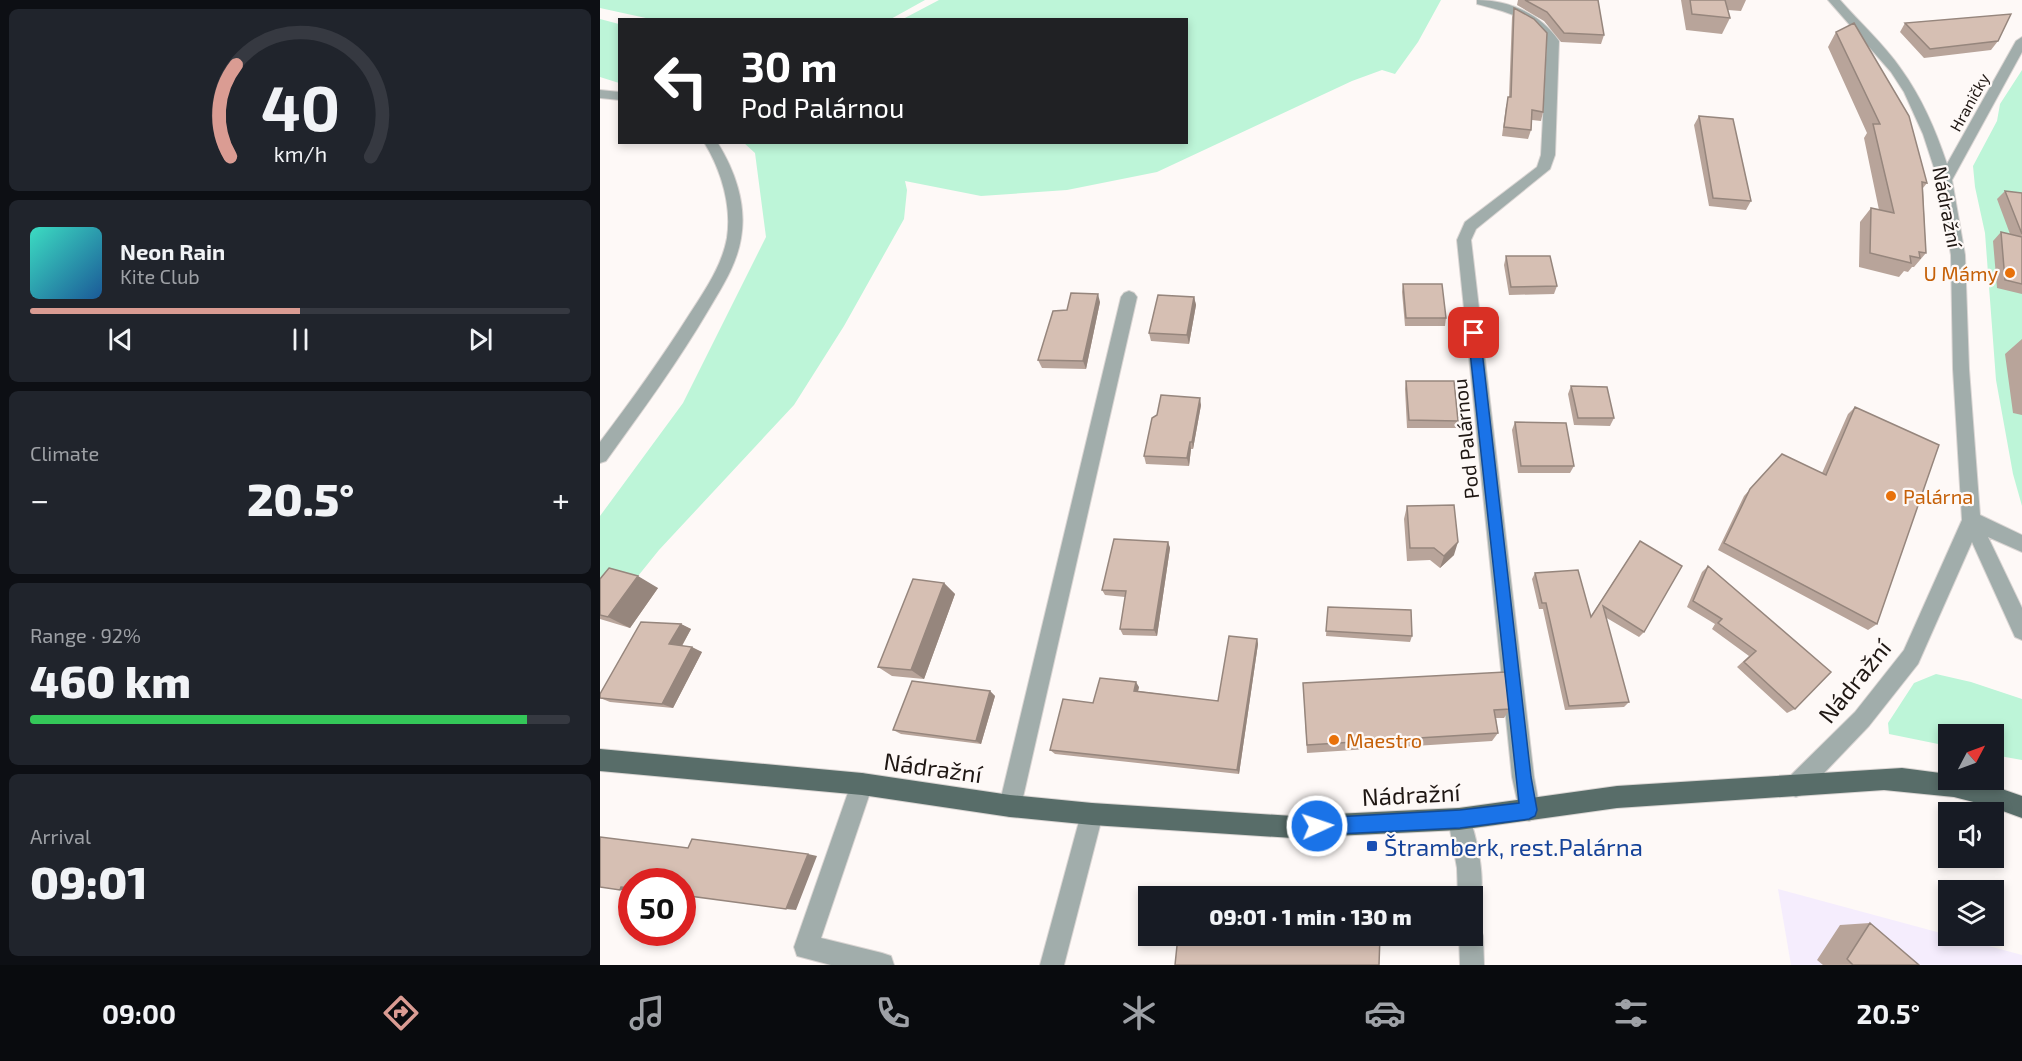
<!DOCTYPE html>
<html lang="en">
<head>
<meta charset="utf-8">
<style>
  body { margin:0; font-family:"Exo 2",sans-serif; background:#20242c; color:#f1f3f6; height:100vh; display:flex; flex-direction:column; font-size:22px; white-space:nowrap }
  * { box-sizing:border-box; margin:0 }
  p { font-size:20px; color:#9ea1a6 }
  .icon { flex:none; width:33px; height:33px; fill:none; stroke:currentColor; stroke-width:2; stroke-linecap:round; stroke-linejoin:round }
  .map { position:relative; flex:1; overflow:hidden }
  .side { display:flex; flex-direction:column; gap:9px; padding:9px; background:#0d0f14; width:600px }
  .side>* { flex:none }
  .top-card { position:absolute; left:18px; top:18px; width:570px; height:126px; border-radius:0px; box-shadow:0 3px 9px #0003; background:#202124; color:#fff; overflow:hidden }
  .needle { width:39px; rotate:49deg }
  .controls { position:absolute; left:1338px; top:724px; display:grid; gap:12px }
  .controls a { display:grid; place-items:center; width:66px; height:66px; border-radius:0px; background:#171b24; box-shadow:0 3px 9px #0003; font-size:30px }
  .speed { position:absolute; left:18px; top:868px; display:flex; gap:12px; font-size:30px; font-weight:700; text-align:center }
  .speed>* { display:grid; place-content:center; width:78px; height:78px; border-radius:50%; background:#171b24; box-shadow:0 3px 9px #0003; line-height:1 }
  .speed .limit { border:9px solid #d22; background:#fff; color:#111 }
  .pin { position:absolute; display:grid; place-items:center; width:51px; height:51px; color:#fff; margin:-26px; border-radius:12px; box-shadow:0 3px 9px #0006 }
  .me { position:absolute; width:66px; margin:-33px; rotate:87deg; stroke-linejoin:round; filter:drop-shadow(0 0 4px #0008) }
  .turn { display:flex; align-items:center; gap:21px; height:126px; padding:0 24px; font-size:27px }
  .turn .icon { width:78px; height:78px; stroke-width:2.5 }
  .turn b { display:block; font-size:42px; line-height:51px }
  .big { font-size:45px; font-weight:800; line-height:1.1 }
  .side .card { flex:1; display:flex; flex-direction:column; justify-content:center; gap:9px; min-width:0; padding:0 21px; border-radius:9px; background:#20242c }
  .side .dial { align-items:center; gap:0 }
  .dial svg { height:156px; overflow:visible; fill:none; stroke:#363941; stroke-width:7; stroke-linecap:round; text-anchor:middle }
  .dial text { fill:#f1f3f6; stroke:none }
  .song { display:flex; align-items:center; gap:18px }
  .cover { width:72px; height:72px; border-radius:9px; background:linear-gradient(135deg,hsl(170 70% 55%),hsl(210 70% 35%)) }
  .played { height:6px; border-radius:3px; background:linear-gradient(90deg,#da9c93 50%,#363941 50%) }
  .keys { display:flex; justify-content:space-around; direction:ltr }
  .heat { display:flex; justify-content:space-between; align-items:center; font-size:33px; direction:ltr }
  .charge { height:9px; border-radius:4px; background:linear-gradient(90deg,#34c759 92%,#363941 0) }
  .trip { position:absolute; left:538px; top:886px; width:345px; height:60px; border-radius:0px; background:#171b24; box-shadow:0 3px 9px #0003; font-weight:800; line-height:60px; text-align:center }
  .dock { display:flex; height:96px; justify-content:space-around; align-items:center; background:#090b0e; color:#9ea1a6 }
  .dock .icon { width:42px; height:42px }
  .dock .active { color:#da9c93 }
  .dock b { font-size:27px; color:#f1f3f6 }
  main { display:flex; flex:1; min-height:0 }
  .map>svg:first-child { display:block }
</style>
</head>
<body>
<main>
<section class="side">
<div class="card dial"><svg viewBox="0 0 100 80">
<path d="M14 69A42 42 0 1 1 86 69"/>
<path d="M14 69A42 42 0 0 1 17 22" stroke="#da9c93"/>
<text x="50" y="56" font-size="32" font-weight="700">40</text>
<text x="50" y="72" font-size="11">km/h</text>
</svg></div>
<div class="card">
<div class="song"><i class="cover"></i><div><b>Neon Rain</b><p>Kite Club</p></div></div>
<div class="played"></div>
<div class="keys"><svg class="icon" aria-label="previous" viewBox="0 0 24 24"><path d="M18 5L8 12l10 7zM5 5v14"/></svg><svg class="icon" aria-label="pause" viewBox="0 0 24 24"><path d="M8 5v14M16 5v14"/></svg><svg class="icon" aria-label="next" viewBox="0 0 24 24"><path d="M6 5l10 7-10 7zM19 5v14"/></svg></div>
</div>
<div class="card"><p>Climate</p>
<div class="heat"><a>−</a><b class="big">20.5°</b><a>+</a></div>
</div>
<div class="card"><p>Range · 92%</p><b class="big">460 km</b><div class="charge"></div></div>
<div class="card"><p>Arrival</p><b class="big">09:01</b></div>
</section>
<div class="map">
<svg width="1422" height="965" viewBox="0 0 1422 965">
  <rect width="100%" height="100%" fill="#fef9f7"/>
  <path fill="#f5edfd" d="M1178,889L1422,955V965H1191Z"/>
  <path fill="#bdf5d8" d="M0,0H325L289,20H55L0,8Z
    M339,0H841L818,42L795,74L782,70L752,81L557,172L467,190L381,196L305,181L307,190L304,219L244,326L194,405L59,550L38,576L27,577L0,605V516L83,403L166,237L155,153L144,143L586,142V20L303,19Z
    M0,19L19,24V83L0,77Z
    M1422,70V506L1413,474L1396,380L1385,233L1375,187L1373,166L1397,121L1400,104Z
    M1336,674L1371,682L1422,699V760L1394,755V735H1348V746L1289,734L1288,723L1314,683Z"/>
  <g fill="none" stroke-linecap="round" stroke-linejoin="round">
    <g stroke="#dad5d3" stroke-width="2">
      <path id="minor" d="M877,0C909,0 941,14 959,41L955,155L950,169L876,229L871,240L934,777L940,810L937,818L929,821L921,818L912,777L857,240L865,222L937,167L941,155L947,41C931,17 903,11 877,4Z
        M1228,0H1240C1260,23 1284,44 1301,69C1322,98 1336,131 1347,164L1416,41L1422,37V52L1352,180L1365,255L1369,369L1380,515L1422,535V552L1388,537L1422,608V640L1415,637L1372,542L1318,664L1269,726L1204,794L1196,797L1188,794L1185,786L1188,778L1255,712L1304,650L1362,520L1353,369L1351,255L1338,180L1323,134L1304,92L1291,72Z
        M0,90L20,92V100L0,98Z
        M104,142H117C135,170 147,205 141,238C137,264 122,287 109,309C78,362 42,411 6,461L0,463V442C31,401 61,359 89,315C104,292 122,266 127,238C132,205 121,170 104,142Z
        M529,291L534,293L537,297L421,806L418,814L410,817L402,814L399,806L521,297L524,293Z
        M262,773L270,776L273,784L221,938L282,953L291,956L294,965H231L197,956L194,947L251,784L254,776Z
        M492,803L500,806L503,814L464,965H440L481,814L484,806Z
        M859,808L867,811C876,833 888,883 878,905L873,908V897H858L857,868L848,819L851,811Z
        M873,925L880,927L883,936L884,965H860L859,936H873Z"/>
    </g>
    <g stroke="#dad5d3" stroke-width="2">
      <path id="major" d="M0,749L262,773L410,795L492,803L693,816L859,808L1017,786L1302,768L1348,774V780H1376L1422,796V818L1389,806L1354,797L1284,790L1017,808L859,830L693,838L492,825L410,817L262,795L0,771Z"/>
    </g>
    <use href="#minor" fill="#a1adab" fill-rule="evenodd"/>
    <use href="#major" fill="#586d69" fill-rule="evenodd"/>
  </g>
  <path fill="#b8a49a" d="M918,0H998L1004,35L1001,44L961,42L944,21L917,5Z
    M1081,0H1146L1141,11L1128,10L1130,18L1122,34L1086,30Z
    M914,8L943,112L941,121L932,120L931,130L928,139L902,136L906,106L909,97L912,17Z
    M1305,23L1398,41L1391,50L1324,58L1300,32Z
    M1236,32L1327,183L1323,188L1326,253L1314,267H1312L1308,272L1304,271L1299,277L1259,267L1260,222L1271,208L1279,210L1264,138L1267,133L1228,47Z
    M1099,116L1151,201L1146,210L1109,206L1094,125Z
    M1405,191L1422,193V294L1397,288L1393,241L1401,232L1410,234L1397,199Z
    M906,256L957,286L954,294L909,295L904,265Z
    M803,284L846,318L845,326H805L802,292Z
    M594,297L596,305L589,344L551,341L549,333Z
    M500,302L486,369L442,368L438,360L467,310Z
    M1422,339V415L1413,413L1405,354Z
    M806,381L858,421L856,428H807L805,389Z
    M971,386L1014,418L1010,426L974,425L968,394Z
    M601,405L593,449H591L589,466L546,464L544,456Z
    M1255,407L1277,624L1268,630L1118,550L1144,496L1182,454L1222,473L1248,414Z
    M915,422L974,466L970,473H918L912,430Z
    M807,506L854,555L840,568L830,560L807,561L804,519Z
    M1040,541L1044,632L1039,637L1005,617L1029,702L1024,707L965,710L943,609H939L932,579L935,573L991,616Z
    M568,542L570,548L557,636L523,635L520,629L525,597L505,595L502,590Z
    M1108,566L1195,709L1187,713L1137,667L1149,656L1112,629L1115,624L1087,607L1102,572Z
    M0,579L58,588L30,628L0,619Z
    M344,583L355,594L324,679L292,676L278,667Z
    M728,607L812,636L810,642L726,636Z
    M81,624L91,629L82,646L102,652L73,708L10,702L0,698V694Z
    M657,639L658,644L639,774L455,754L450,750L493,703L539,687L538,691L618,701Z
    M703,683L910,709L904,718H896L898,733L892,741L707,753Z
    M390,691L395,696L381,744L301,734L293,730Z
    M1270,923L1319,965H1223L1217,960L1240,925Z"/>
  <path fill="#96867d" d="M498,294L500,302L486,369L483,361Z
    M594,297L596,305L589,344L587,335Z
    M600,398L601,405L593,449L592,442Z
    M590,442L591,449L589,466L587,458Z
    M568,542L570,548L557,636L554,630Z
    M858,542L854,555L840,568L844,556Z
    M38,576L58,588L30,628L8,617Z
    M344,583L355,594L324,679L311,670Z
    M81,624L91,629L80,649L69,644Z
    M657,639L658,644L639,774L637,770Z
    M92,647L102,652L73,708L62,704Z
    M536,682L539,687L537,695L534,691Z
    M390,691L395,696L381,744L376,741Z
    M208,854L217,856L196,910L186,909Z
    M21,887L32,888V891L20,890Z"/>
  <path fill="#d6bfb3" stroke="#96867d" stroke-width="1.5" d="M925,0H998L1004,35L964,33L947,12Z
    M1090,0H1125L1130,18L1092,14Z
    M914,8L934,19L947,33L943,112L932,110L931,130L904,127L908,97H911Z
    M1411,14L1398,41L1330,49L1305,23Z
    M1254,23L1309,116L1327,183L1322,182L1326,253L1319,252L1320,258L1310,256L1311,263L1270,253L1271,208L1294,213L1273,124H1280L1236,32Z
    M1099,116L1133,119L1151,201L1113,198Z
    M1405,191L1422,193V234Z
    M1401,232L1422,237V284L1405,280Z
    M906,256H950L957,286L911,287Z
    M803,284H842L846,318H806Z
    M471,293L498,294L483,361L438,360L453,311L467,310Z
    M558,295L594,297L587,335L549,333Z
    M806,381H854L858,421L809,420Z
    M971,386L1007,387L1014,418H978Z
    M561,395L600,398L592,442H590L587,458L544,456L552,418L557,415Z
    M1255,407L1339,445L1277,624L1124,543L1150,489L1182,454L1226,475Z
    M915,422L966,423L974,466H921Z
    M854,505L858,542L844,556L834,548H810L807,506Z
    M514,539L568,542L554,630L520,629L526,591L502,590Z
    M1040,541L1082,566L1044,632L1003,606L1029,702L969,706L946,603H942L935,573L978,570L991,617Z
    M1108,566L1231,672L1195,709L1144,662L1156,651L1118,623L1122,619L1093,601Z
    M9,568L38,576L8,617L0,615V579Z
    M313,579L344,583L311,670L278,667Z
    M728,607L811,610L812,636L726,631Z
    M41,622L81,624L69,644L92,647L62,704L0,698V694Z
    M629,636L657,639L637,770L450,750L463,699L493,703L500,678L536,682L534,691L618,701Z
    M905,672L910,709L894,710L898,733L707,745L703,683Z
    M312,681L390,691L376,741L293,730Z
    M0,837L88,848L92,839L208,854L186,909L82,895V882H32V888L21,887L20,890L0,887Z
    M631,896L649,897H630Z
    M1270,923L1319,965H1253L1247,959Z
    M578,936H780L779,965H575Z"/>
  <path fill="#1a73e8" stroke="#114b97" stroke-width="1.5" d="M874,329L880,333L931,777L937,810L935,816L929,819L860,828L717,835L711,832L708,826L711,820L717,818L860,810L919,803L868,333Z"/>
  <g fill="#e8710a" stroke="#fef9f7" stroke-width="2">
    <circle cx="1410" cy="273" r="6"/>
    <circle cx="1291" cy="496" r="6"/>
    <circle cx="734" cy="740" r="6"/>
  </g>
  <rect fill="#1a4fb4" stroke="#fef9f7" stroke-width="2" x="766" y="840" width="12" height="12" rx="3"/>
  <g text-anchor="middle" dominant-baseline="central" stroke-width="4.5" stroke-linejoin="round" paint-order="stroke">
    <g font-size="16" fill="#1f1713" stroke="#fef9f7">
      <text transform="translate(1369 102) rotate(-61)">Hraničky</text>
    </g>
    <g font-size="20" fill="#1f1713" stroke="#fef9f7">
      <text transform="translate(1348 207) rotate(79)">Nádražní</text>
      <text transform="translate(865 439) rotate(-96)">Pod Palárnou</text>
    </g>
    <g font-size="20" fill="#c56008" stroke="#fef9f7" text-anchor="start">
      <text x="1398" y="273" text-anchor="end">U Mámy</text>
      <text x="1303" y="496">Palárna</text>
      <text x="746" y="740">Maestro</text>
    </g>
    <g font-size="24" fill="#1f1713" stroke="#fef9f7">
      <text transform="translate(1254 681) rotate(-51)">Nádražní</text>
      <text transform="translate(333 767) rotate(8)">Nádražní</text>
      <text transform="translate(811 794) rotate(-3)">Nádražní</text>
    </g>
    <g font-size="24" fill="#164399" stroke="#fef9f7" text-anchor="start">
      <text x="784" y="846">Štramberk, rest.Palárna</text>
    </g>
  </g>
</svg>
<div class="controls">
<a><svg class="needle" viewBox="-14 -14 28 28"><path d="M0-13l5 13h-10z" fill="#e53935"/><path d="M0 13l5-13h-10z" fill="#9ea1a6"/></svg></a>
<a><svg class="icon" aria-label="sound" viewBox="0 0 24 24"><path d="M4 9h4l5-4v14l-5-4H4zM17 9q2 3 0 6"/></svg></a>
<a><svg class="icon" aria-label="layers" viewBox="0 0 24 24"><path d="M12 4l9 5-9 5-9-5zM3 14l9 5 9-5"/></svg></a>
</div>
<div class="speed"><div class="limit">50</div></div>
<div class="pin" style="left:874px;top:333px;background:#d93025"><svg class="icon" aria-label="arrive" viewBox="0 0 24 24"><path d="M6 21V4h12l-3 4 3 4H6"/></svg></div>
<svg class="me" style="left:717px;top:826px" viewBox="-20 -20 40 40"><circle r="17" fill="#1a73e8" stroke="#fff" stroke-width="3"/><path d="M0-11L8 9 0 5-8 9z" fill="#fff"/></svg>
<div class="trip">09:01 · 1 min · 130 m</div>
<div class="top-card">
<div class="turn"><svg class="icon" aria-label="left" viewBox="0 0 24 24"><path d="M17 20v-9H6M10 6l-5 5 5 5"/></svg><div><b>30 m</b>Pod Palárnou</div></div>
</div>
</div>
</main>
<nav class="dock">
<b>09:00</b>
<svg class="icon active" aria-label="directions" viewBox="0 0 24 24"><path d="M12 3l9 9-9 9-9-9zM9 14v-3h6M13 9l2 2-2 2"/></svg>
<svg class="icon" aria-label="music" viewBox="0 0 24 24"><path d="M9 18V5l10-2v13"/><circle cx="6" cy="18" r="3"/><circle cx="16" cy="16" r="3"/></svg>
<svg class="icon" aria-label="phone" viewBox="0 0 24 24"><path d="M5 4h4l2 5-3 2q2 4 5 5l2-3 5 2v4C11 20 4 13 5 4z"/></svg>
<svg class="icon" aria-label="climate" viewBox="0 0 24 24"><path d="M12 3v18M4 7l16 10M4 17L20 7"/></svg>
<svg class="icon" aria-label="car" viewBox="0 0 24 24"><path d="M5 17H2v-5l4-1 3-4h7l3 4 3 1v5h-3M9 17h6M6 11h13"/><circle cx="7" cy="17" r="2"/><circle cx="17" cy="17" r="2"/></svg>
<svg class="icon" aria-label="filters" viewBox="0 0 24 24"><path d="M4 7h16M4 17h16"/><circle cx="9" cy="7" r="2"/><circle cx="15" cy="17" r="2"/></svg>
<b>20.5°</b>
</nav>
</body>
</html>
